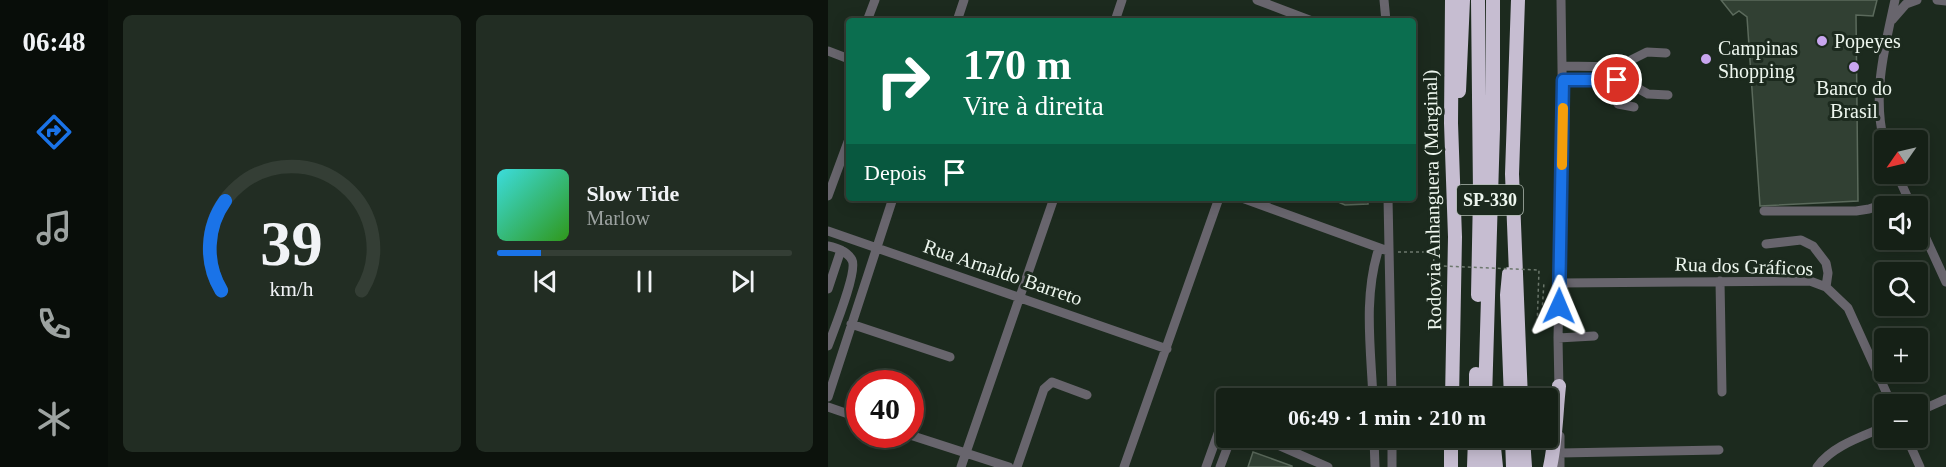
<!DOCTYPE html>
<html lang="pt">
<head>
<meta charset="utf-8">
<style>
  body { margin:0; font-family:"Times New Roman",serif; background:#222d23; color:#f1f3f6; height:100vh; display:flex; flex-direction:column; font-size:22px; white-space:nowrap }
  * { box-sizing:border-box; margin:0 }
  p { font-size:20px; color:#9da3a1 }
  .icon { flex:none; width:33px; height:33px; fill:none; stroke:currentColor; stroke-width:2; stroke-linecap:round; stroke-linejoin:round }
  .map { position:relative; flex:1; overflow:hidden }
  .side { display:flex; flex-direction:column; gap:15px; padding:15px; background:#0c120c; width:720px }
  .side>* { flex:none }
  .top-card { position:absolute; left:18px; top:18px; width:570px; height:183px; border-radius:6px; box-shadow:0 3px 15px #0003,0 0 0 2px #343e35; background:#0b6e4f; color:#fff; overflow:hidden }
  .needle { width:39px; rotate:236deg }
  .fabs { position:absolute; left:1046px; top:130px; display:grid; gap:12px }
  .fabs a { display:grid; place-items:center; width:54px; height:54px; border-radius:6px; background:#152016; box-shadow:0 3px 15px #0003,0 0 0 2px #343e35; font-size:30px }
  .speed { position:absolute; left:18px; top:370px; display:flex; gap:12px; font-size:30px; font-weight:700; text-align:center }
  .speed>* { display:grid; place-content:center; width:78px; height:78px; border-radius:50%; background:#152016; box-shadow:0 3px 15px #0003,0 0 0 2px #343e35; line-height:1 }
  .speed .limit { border:9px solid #d22; background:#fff; color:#111 }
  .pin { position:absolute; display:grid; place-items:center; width:51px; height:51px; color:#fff; margin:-26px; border:3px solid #fff; border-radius:50%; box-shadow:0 2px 6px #0007 }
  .me { position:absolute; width:66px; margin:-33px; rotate:1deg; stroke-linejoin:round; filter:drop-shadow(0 0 4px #0008) }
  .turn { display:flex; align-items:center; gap:21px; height:126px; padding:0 18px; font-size:27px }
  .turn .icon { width:78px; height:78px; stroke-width:2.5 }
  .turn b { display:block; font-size:42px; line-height:51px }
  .then { display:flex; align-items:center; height:57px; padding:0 18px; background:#0003; gap:12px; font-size:22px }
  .side .widget { flex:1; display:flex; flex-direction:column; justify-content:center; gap:9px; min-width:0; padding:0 21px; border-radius:9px; background:#222d23 }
  .side .dial { align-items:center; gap:0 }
  .dial svg { height:156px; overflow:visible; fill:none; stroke:#343e35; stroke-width:7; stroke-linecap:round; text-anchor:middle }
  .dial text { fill:#f1f3f6; stroke:none }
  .song { display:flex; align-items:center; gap:18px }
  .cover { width:72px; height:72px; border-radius:9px; background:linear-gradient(135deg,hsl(180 70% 55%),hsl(110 70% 35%)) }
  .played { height:6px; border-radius:3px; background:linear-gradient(90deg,#1a73e8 15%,#343e35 15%) }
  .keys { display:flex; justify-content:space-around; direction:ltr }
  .side .tiles { flex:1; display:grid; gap:15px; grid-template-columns:repeat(2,1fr) }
  .trip { position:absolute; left:388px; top:388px; width:342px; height:60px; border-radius:6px; background:#152016; box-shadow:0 3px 15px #0003,0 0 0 2px #343e35; font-weight:800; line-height:60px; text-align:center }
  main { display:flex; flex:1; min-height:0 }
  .tabs { display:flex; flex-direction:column; width:108px; justify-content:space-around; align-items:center; background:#080d09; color:#9da3a1 }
  .tabs .icon { width:42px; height:42px }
  .tabs .on { color:#1a73e8 }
  .tabs b { font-size:27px; color:#f1f3f6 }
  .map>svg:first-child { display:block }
</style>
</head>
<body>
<main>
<nav class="tabs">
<b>06:48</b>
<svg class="icon on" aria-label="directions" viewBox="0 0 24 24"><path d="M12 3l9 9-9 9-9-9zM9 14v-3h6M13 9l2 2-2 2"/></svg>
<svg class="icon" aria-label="music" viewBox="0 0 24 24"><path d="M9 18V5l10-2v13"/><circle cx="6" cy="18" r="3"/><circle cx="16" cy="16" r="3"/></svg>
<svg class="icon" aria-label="phone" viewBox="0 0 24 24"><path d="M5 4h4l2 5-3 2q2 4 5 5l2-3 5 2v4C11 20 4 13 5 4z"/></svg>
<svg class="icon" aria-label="climate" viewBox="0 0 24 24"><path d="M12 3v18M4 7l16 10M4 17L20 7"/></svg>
</nav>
<section class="side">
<div class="tiles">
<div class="widget dial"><svg viewBox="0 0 100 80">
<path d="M14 69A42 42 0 1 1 86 69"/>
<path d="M14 69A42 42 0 0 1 16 23" stroke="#1a73e8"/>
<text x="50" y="56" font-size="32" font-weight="700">39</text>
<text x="50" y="72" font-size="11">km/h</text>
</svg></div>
<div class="widget">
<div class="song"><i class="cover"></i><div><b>Slow Tide</b><p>Marlow</p></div></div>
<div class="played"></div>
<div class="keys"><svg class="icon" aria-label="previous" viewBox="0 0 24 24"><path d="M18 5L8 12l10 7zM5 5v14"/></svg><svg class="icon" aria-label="pause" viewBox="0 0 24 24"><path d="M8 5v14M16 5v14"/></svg><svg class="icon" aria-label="next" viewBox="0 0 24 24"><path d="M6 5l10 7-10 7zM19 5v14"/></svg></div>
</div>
</div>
</section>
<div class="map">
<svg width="1118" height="467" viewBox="0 0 1118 467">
  <rect width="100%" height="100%" fill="#1c2a1e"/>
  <path fill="#314033" stroke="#5b6a5c" stroke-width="1.5" d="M893,0H1049L1045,16L1028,15L1030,201L932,206L919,17L911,11L905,15Z
    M501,198H540V204L517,205Z
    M425,452L464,466V467H420Z"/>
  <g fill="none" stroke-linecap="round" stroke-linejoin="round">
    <path stroke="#6c786d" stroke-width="1.5" stroke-dasharray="3 3" stroke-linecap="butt" d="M570,252H606
      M605,280V285L615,300"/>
    <path stroke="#68656d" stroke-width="9" d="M429,0L484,21
      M556,0L558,21
      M1109,0L1118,1
      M1064,20L1078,4L1089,0
      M39,21L47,0
      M129,21L136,0
      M287,21L294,0
      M0,51L21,59
      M734,66L799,67L803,60L819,52L838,53
      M734,80H795L820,94L840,95
      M782,80L785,92L790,104L806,107
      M1056,141C1044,95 1057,46 1067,0
      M1069,174L1084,207
      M0,196L21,139
      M414,198L560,251
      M560,198L564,399
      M936,211H1028L1041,209L1079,196
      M1089,219L1118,282
      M0,231L339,349
      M938,244L973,240L985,246L998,263L1000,273L998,287
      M0,246C9,248 19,251 24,260C30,271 5,332 0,346
      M892,281L894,392
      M732,283L982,281L998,287L1020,308L1064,405
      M0,289L13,250
      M23,324L122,357
      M730,338L766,336
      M731,390L730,338L735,135L733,0
      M0,397L65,198
      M545,399C543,350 535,296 551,248
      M0,407L32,418
      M1089,412L1118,399
      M82,435L181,467
      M732,436V467
      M428,438L436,439L500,467
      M546,438L547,467
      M1079,438L1092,467
      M732,453L891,450
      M133,467L226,198
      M189,467L216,389L224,382L259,395
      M296,467L391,198
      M378,467L392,428L399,432
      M392,467L403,438
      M564,467V438
      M989,467C1004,446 1033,437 1056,427"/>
    <path stroke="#c6bdd1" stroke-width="14" d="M624,0L623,123L627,237L624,399
      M650,0L652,194L650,295
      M690,0L684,174L693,399
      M631,91L635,0
      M681,274L679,295L683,399
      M648,399V374
      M657,399L665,129V0
      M665,438L668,467
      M684,438L685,467
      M695,438L697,467
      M658,442V467
      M623,467V438
      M646,467L647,438
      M722,467C728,440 728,413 731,386"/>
    <path stroke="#6c786d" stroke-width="1.5" stroke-dasharray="3 3" stroke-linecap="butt" d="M605,280L606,252L611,253L609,297H613L614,266L711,270L709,328H713L716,282"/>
  </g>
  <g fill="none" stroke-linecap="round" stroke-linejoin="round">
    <g stroke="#114b97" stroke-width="15">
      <path id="route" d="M731,306L735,80H789"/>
    </g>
    <use href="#route" stroke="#1a73e8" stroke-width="10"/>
    <path stroke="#f59e0b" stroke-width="10" d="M734,165L735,108"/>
  </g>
  <g fill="#c8a6ef" stroke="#1c2a1e" stroke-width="2">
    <circle cx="994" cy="41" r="6"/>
    <circle cx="878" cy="59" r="6"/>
    <circle cx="1026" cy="67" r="6"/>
  </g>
  <g text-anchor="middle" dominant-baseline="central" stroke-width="6" stroke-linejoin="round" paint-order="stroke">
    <rect fill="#1c2a1e" stroke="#aeb9b0" stroke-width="1.5" x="629" y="185" width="66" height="30" rx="4.5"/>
    <g font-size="18" font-weight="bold" fill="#edf6ee">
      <text x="662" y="200">SP-330</text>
    </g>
    <g font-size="20" fill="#edf6ee" stroke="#1c2a1e" text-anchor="start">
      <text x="1006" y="41">Popeyes</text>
      <text x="890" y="48">Campinas<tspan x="890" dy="23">Shopping</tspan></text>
      <text x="1026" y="88" text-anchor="middle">Banco do<tspan x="1026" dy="23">Brasil</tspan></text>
    </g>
    <g font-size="20" fill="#edf6ee" stroke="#1c2a1e">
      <text transform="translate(604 200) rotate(-91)">Rodovia Anhanguera (Marginal)</text>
      <text transform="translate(916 266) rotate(2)">Rua dos Gráficos</text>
      <text transform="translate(175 272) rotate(19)">Rua Arnaldo Barreto</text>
    </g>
  </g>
</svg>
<div class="fabs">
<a><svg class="needle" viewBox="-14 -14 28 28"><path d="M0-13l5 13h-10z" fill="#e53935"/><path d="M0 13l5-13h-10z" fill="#9da3a1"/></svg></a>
<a><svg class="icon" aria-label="sound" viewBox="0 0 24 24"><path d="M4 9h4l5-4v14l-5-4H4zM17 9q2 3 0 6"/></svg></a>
<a><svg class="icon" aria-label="search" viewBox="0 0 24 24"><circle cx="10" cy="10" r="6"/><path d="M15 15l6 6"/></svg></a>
<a>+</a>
<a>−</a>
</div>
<div class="speed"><div class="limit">40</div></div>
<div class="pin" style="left:789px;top:80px;background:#d93025"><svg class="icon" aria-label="arrive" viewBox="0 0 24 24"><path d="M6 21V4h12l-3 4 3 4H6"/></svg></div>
<svg class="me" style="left:731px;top:306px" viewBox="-20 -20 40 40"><path d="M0-17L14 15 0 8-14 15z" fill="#1a73e8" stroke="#fff" stroke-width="4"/></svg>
<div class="trip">06:49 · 1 min · 210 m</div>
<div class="top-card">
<div class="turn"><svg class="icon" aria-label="right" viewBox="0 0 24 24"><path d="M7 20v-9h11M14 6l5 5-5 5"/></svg><div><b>170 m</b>Vire à direita</div></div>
<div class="then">Depois<svg class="icon" aria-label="arrive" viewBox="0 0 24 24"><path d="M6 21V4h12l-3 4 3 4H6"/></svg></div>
</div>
</div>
</main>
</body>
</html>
